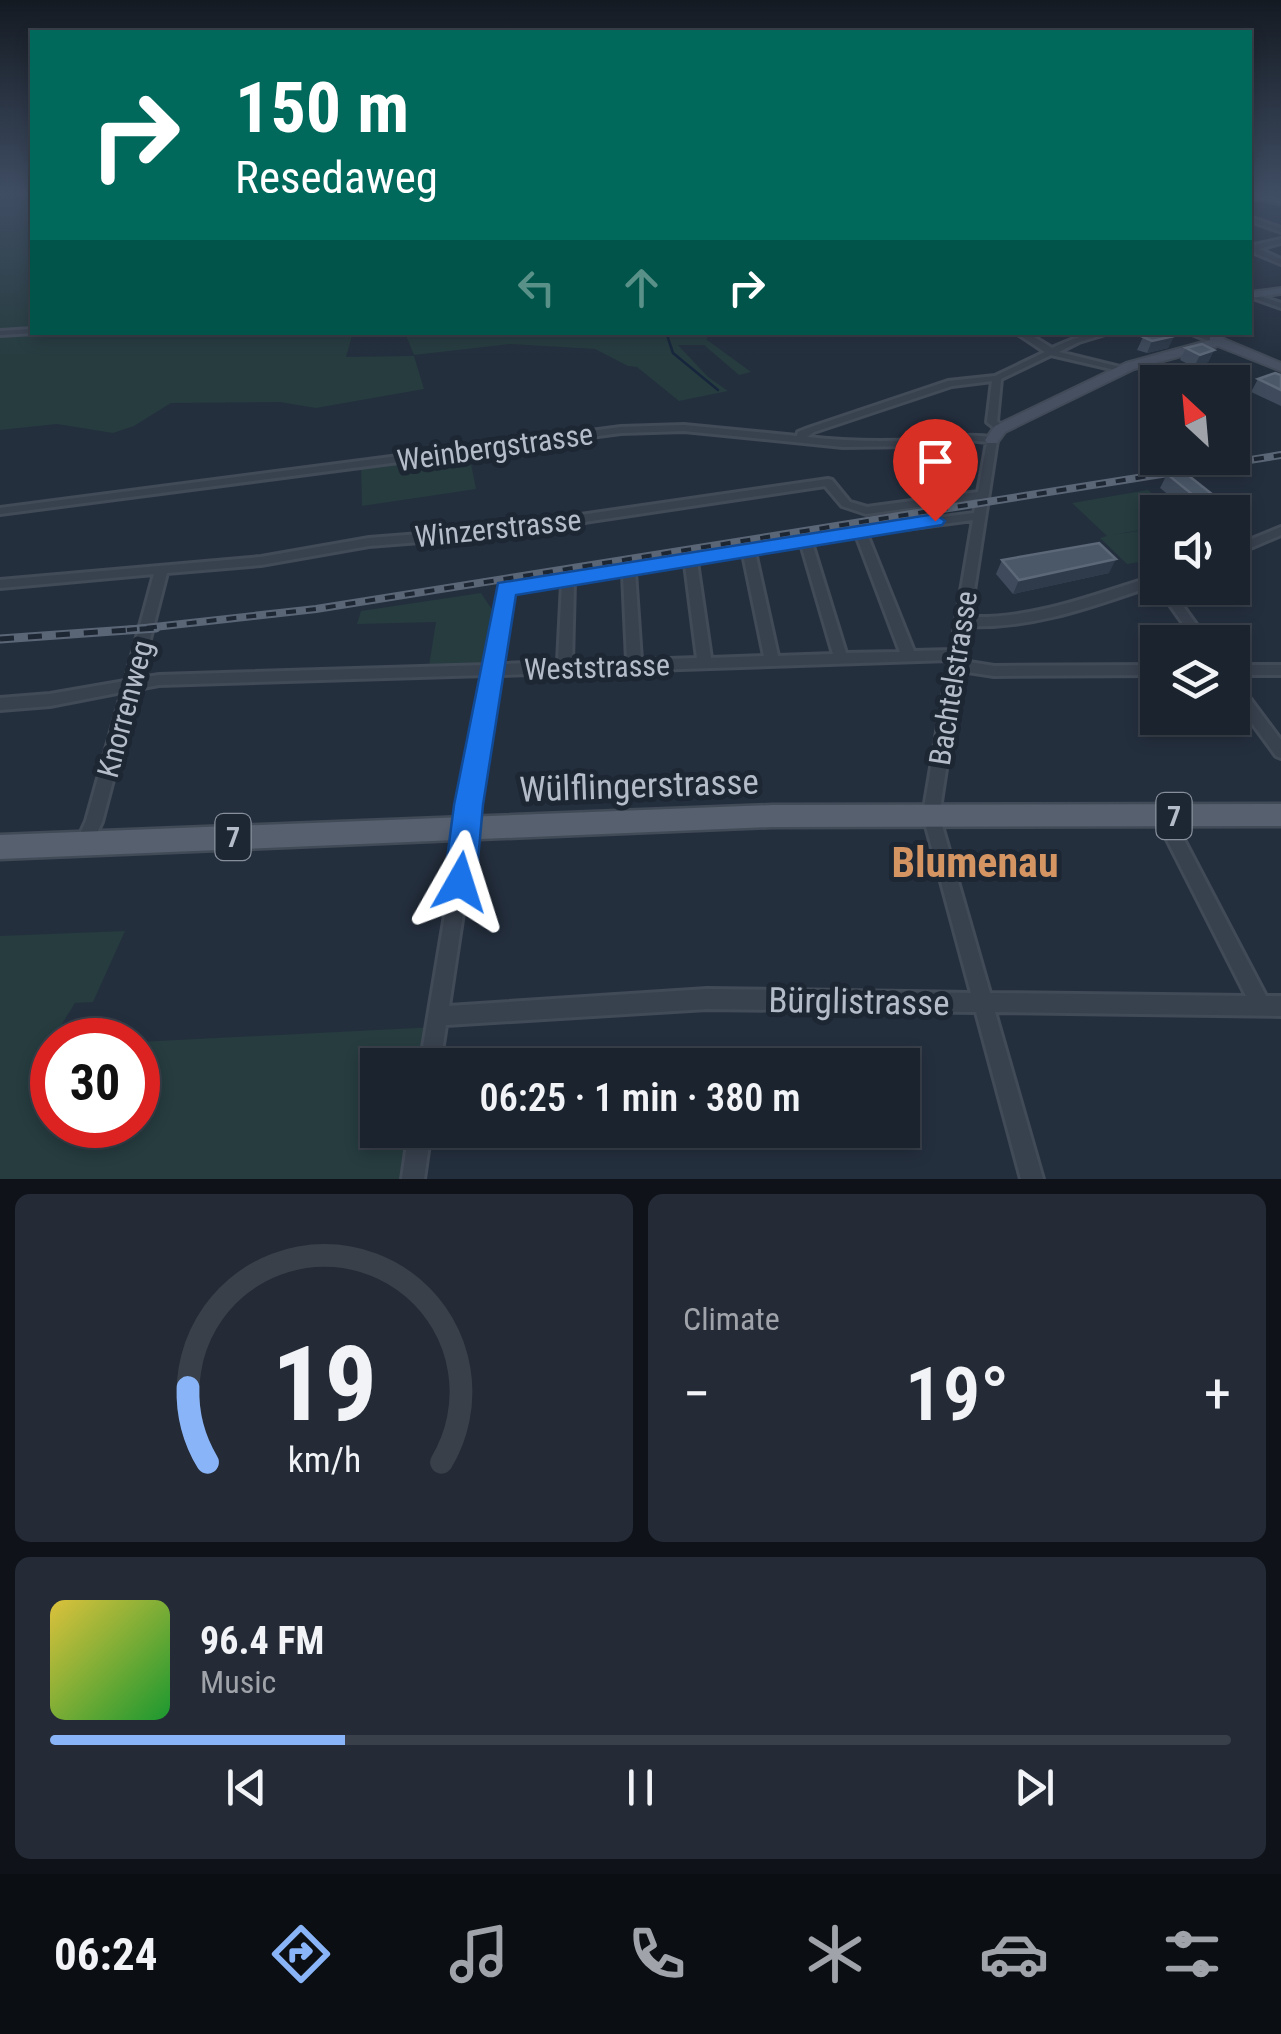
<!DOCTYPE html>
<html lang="en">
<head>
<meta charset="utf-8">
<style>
  body { margin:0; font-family:"Roboto Condensed",sans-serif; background:#242b36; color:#f1f3f6; height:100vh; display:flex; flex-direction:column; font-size:38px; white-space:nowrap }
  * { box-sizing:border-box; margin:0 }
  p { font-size:32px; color:#a0a4aa }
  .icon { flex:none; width:55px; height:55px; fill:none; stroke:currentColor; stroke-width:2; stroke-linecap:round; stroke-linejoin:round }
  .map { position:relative; height:1179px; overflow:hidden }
  .details { display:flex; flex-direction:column; gap:15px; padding:15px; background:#0f1319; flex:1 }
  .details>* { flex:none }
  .banner { position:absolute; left:30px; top:30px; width:1222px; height:305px; border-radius:0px; box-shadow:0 5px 15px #0003,0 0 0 2px #39404a; background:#00695c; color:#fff; overflow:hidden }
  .needle { width:65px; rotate:334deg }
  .tools { position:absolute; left:1140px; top:365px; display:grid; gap:20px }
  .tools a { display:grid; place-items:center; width:110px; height:110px; border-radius:0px; background:#1b232e; box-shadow:0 5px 15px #0003,0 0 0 2px #39404a; font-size:50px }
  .speed { position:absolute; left:30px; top:1018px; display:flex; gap:20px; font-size:50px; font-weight:700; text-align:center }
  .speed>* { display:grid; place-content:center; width:130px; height:130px; border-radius:50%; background:#1b232e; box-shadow:0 5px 15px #0003,0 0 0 2px #39404a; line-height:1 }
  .speed .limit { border:15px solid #d22; background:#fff; color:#111 }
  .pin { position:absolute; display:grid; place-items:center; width:85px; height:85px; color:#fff; margin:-102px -42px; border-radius:50% 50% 50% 0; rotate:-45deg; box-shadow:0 0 10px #0007 }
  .pin .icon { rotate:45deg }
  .me { position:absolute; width:110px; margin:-55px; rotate:6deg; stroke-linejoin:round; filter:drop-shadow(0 0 8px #0008) }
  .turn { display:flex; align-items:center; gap:35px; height:210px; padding:0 40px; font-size:45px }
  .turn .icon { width:130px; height:130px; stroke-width:2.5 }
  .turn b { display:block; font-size:70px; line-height:85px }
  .lanes { display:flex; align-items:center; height:95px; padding:0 40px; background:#0003; justify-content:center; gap:50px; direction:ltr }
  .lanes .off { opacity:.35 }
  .big { font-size:75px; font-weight:600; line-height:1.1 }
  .details .card { flex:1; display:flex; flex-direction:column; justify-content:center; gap:15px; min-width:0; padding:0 35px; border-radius:15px; background:#242b36 }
  .details .dial { align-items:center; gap:0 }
  .dial svg { height:260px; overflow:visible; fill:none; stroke:#39404a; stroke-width:7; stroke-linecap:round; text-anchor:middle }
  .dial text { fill:#f1f3f6; stroke:none }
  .song { display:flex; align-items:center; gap:30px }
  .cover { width:120px; height:120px; border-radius:15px; background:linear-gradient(135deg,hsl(50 70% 55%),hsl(130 70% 35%)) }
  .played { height:10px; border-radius:5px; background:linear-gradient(90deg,#8ab4f8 25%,#39404a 25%) }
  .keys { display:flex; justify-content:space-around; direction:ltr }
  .heat { display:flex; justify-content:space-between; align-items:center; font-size:55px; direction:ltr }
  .details .tiles { flex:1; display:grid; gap:15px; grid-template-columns:1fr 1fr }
  .card:last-child { grid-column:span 2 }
  .trip { position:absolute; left:360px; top:1048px; width:560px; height:100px; border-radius:0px; background:#1b232e; box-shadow:0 5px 15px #0003,0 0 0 2px #39404a; font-weight:600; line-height:100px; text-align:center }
  .menu { display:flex; height:160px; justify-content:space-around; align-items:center; background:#0b0e12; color:#a0a4aa }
  .menu .icon { width:70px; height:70px }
  .menu .current { color:#8ab4f8 }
  .menu b { font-size:45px; color:#f1f3f6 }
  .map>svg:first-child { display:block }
</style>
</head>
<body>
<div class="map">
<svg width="1281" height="1179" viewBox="0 0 1281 1179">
  <rect width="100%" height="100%" fill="#242f3e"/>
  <path fill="#263c3f" d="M0,193H32V332L353,333L346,357L414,356L424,389L316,408L280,402L171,403L134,426L113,433L57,424L0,430Z
    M405,333H713L706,339L751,372L739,375L704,345H678L708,377L728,391L679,401L637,367L628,366L595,349L510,344L414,355Z
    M469,454L476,489L362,506L361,468Z
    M1148,490L1175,512H1158L1157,527L1112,535L1157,528V559L1127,564L1100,538L1107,536L1072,503Z
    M481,593L495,614L488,661L481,665L429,666L436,622L357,624L361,611Z
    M125,931L93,1002L75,1003L52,1040V1125H138V1042L436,1027L430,1065H378V1130H420L413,1179H0V936Z"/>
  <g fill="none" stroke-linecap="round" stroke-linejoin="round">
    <path stroke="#17263c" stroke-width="2.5" d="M668,338L673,353L718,390"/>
    <path stroke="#3a4453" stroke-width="11" stroke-dasharray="11 6" stroke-linecap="butt" d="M487,578L488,585"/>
    <g stroke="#414a57" stroke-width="6">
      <path id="street" d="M1250,217L1281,228V232L1250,221Z
        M1281,239V243L1259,249L1281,259V264L1250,251V246Z
        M1250,293L1281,303V308L1250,297Z
        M32,329V332L35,333L0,335V331Z
        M1015,332H1026L1052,348C1072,339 1089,332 1112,332L1079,342L1059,352L1128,369L1124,372L1051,355L1001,379L997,421L1005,429L1000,432L987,422L992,381L952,386L814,432L807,437C843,441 880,442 917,440C944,438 968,433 996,438L997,440L970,617C1036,619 1095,594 1158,575V584C1096,605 1035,629 968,626L963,661L994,666L1158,665V675L994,676L961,671L939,815L990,993L1246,996L1155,816L1157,811L1163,809L1169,811L1266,996H1281V1016L995,1012L1043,1179H1021L976,1012L707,1009L446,1025L440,1065H420L485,675L159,685L137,689L102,822L90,848L84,851L78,848L76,843L86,821L122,692L50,706L0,710V698L50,694L125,681L154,574L0,588V580L261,557L369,538L484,529L828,479L832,480L850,502L867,507L978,492L987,442L969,440L917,446L843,447L684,431L621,433L0,514V508L621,427L684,425L797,436L798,432L808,428L948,381L995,376L1045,352ZM825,486L842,506L866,514L977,499L974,513L805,535L502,586L487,665L159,675L140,678L167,573L261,565L369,546L484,537ZM973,520L951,650L914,651L867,534ZM856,535L900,652L846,653L812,543ZM801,544L833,654L778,656L755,552ZM743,554L764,656L711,658L697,562ZM685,564L697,658L641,660L635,572ZM623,574L627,660L572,662L574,582ZM562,584L558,662L501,664L512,592ZM949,660L923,815L971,993L707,989L449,1006L499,675Z
        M1187,332H1200L1221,341L1214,343Z
        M1281,527V535L1232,556V547Z
        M1158,588H1170L1209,642H1196Z
        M1232,665H1281V675H1232Z
        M1232,680L1237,681L1281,740V758L1276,756L1232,696Z
        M409,1130H431L424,1179H402Z"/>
    </g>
    <g stroke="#414a57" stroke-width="4">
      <path id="secondary" d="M1281,288V294L1250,298V292Z
        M1210,332H1222L1224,339L1281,363V371L1218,346L1134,369L1005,432L997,443H987L985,440L995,426L1126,363L1210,340Z"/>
    </g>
    <g stroke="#414a57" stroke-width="5">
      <path id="primary" d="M1250,193L1281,198V204L1250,198Z
        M1281,804V826L772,827L0,859V835L772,805Z"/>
    </g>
    <use href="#street" fill="#38414e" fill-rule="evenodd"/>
    <use href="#secondary" fill="#465061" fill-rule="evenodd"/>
    <use href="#primary" fill="#56606e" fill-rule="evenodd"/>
    <g stroke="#5a6575" stroke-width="8">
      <path id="rail-far1" d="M127,630L316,609L1281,455"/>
    </g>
    <g stroke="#5a6575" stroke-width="9">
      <path id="rail" d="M0,639L156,628"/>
    </g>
    <use href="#rail-far1" stroke="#1d2633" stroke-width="4" stroke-dasharray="10" stroke-linecap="butt"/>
    <use href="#rail" stroke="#1d2633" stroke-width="5" stroke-dasharray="14" stroke-linecap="butt"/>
  </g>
  <path fill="#3f4b5c" d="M1174,336L1168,348L1147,353L1137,350L1143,337Z
    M1186,348L1214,350L1208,362L1194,367L1180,360Z
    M1281,375V406L1251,392L1258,379Z
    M1167,474L1241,517L1232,530V512H1190L1160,488Z
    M1002,560L1109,573L1013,594L996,574Z"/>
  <path fill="#2f3b4b" d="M1174,336L1168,348L1147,353L1152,341Z
    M1214,350L1208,362L1194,367L1200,355Z
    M1241,517L1232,530V518Z
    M1116,559L1109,573L1013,594L1019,580Z"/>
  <path fill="#4b5868" stroke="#5c6777" stroke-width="2.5" d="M1152,332H1166L1174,336L1152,341L1143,337Z
    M1202,344L1214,350L1200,355L1186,348Z
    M1275,373L1281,375V390L1258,379Z
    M1184,472L1241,517L1232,518V512H1214L1167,474Z
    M1099,543L1116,559L1019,580L1002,560Z"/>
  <linearGradient id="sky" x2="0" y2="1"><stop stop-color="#141a22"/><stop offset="0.54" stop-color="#3f4d63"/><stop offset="1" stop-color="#3f4d63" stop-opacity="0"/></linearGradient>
  <rect width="1281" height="358" fill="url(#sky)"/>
  <path fill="#1a73e8" stroke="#114b97" stroke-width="2.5" d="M935,514L945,521L942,525L516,595L483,805L476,882L471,892L460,897L449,892L444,882L454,805L498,583Z"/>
  <g text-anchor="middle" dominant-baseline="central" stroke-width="10" stroke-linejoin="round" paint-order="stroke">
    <g fill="#1d2633" stroke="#878f9c" stroke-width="2.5">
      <rect x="1156.5" y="793" width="35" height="46" rx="8"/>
      <rect x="215.5" y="814" width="35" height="46" rx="8"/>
    </g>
    <g font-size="28" font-weight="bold" fill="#b4bcc9">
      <text x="1174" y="816">7</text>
      <text x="233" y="837">7</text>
    </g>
    <g font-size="30" fill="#b4bcc9" stroke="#1d2633">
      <text transform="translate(495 447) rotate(-8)">Weinbergstrasse</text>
      <text transform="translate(498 528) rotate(-6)">Winzerstrasse</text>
      <text transform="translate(597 667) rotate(-2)">Weststrasse</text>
      <text transform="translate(953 678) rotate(-81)">Bachtelstrasse</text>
      <text transform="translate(125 709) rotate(-75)">Knorrenweg</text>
    </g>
    <g font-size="35" fill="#b4bcc9" stroke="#1d2633">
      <text transform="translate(639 786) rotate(-2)">Wülflingerstrasse</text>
      <text transform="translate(859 1002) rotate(1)">Bürglistrasse</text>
    </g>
    <g font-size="42" font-weight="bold" fill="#d59563" stroke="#1d2633">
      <text x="975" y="862">Blumenau</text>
    </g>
  </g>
</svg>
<div class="tools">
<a><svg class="needle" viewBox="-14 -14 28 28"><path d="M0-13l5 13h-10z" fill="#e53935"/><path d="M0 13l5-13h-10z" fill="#a0a4aa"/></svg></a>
<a><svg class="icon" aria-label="sound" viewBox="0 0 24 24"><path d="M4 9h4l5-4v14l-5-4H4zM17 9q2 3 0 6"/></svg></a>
<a><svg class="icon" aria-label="layers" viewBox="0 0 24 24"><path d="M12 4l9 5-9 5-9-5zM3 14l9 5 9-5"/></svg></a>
</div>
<div class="speed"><div class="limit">30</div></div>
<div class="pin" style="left:935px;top:521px;background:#d93025"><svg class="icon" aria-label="arrive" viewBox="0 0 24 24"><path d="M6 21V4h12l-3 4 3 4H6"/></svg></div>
<svg class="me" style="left:460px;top:882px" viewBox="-20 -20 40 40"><path d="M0-17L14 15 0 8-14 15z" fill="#1a73e8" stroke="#fff" stroke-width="4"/></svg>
<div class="trip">06:25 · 1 min · 380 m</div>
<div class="banner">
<div class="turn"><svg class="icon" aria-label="right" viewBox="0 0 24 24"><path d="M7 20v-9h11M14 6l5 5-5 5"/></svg><div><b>150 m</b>Resedaweg</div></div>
<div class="lanes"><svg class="icon off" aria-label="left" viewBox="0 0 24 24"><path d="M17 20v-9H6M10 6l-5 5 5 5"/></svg><svg class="icon off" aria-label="ahead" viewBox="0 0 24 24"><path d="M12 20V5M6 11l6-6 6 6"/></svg><svg class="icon" aria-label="right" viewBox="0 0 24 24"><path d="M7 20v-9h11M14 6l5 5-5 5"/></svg></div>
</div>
</div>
<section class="details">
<div class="tiles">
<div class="card dial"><svg viewBox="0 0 100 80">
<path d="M14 69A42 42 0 1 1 86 69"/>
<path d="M14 69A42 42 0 0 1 8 46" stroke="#8ab4f8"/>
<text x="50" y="56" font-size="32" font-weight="700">19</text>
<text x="50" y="72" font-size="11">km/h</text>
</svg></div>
<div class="card"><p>Climate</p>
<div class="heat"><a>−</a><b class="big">19°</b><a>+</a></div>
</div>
<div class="card">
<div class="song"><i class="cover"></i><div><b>96.4 FM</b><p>Music</p></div></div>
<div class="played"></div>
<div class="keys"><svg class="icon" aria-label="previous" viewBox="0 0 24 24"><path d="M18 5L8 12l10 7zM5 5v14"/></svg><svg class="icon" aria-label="pause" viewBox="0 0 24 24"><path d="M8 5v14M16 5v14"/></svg><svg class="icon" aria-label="next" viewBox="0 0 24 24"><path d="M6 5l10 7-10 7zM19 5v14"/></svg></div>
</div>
</div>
</section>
<nav class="menu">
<b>06:24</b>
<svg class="icon current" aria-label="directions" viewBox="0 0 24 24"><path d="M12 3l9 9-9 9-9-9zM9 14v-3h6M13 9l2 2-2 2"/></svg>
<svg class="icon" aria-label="music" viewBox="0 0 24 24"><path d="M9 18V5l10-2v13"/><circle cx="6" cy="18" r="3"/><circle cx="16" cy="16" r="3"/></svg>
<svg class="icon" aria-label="phone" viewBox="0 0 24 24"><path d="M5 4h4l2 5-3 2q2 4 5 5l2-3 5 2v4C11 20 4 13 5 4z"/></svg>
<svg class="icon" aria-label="climate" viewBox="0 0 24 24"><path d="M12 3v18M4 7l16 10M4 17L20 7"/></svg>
<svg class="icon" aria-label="car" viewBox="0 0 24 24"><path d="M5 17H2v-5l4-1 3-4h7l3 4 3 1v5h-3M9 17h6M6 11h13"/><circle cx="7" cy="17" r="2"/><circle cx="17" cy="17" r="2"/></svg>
<svg class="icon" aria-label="filters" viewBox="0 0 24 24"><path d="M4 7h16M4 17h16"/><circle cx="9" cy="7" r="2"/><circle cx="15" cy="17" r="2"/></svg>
</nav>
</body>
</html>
